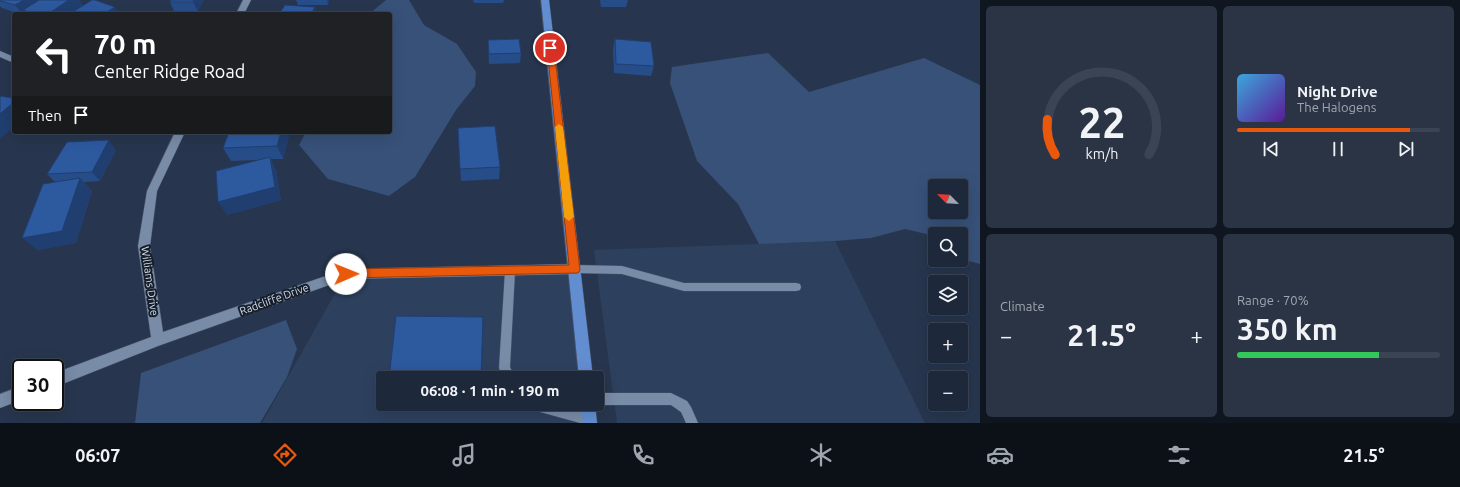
<!DOCTYPE html>
<html lang="en">
<head>
<meta charset="utf-8">
<style>
  body { margin:0; font-family:Ubuntu,sans-serif; background:#2a3445; color:#f1f3f6; height:100vh; display:flex; flex-direction:column; font-size:15px; white-space:nowrap }
  * { box-sizing:border-box; margin:0 }
  p { font-size:13px; color:#a0a6af }
  .icon { flex:none; width:22px; height:22px; fill:none; stroke:currentColor; stroke-width:2; stroke-linecap:round; stroke-linejoin:round }
  .map { position:relative; flex:1; overflow:hidden }
  .side { display:flex; flex-direction:column; gap:6px; padding:6px; background:#101620; width:480px }
  .side>* { flex:none }
  .top-card { position:absolute; left:12px; top:12px; width:380px; height:122px; border-radius:4px; box-shadow:0 4px 16px #0002,0 0 0 1px #3b4454; background:#202124; color:#fff; overflow:hidden }
  .needle { width:26px; rotate:294deg }
  .fabs { position:absolute; left:928px; top:179px; display:grid; gap:8px }
  .fabs a { display:grid; place-items:center; width:40px; height:40px; border-radius:4px; background:#1d283a; box-shadow:0 4px 16px #0002,0 0 0 1px #3b4454; font-size:20px }
  .speed { position:absolute; left:12px; top:359px; display:flex; gap:8px; font-size:20px; font-weight:700; text-align:center }
  .speed>* { display:grid; place-content:center; width:52px; height:52px; border-radius:50%; background:#1d283a; box-shadow:0 4px 16px #0002,0 0 0 1px #3b4454; line-height:1 }
  .speed .limit { border:2px solid #111; border-radius:6px; background:#fff; color:#111 }
  .pin { position:absolute; display:grid; place-items:center; width:34px; height:34px; color:#fff; margin:-17px; border:2px solid #fff; border-radius:50%; box-shadow:0 1px 4px #0007 }
  .me { position:absolute; width:44px; margin:-22px; rotate:89deg; stroke-linejoin:round; filter:drop-shadow(0 0 3px #0008) }
  .turn { display:flex; align-items:center; gap:14px; height:84px; padding:0 16px; font-size:18px }
  .turn .icon { width:52px; height:52px; stroke-width:2.5 }
  .turn b { display:block; font-size:28px; line-height:34px }
  .then { display:flex; align-items:center; height:38px; padding:0 16px; background:#0003; gap:8px; font-size:15px }
  .big { font-size:30px; font-weight:700; line-height:1.1 }
  .side .tile { flex:1; display:flex; flex-direction:column; justify-content:center; gap:6px; min-width:0; padding:0 14px; border-radius:6px; background:#2a3445 }
  .side .dial { align-items:center; gap:0 }
  .dial svg { height:104px; overflow:visible; fill:none; stroke:#3b4454; stroke-width:7; stroke-linecap:round; text-anchor:middle }
  .dial text { fill:#f1f3f6; stroke:none }
  .song { display:flex; align-items:center; gap:12px }
  .cover { width:48px; height:48px; border-radius:6px; background:linear-gradient(135deg,hsl(200 70% 55%),hsl(270 70% 35%)) }
  .played { height:4px; border-radius:2px; background:linear-gradient(90deg,#ea580c 85%,#3b4454 85%) }
  .keys { display:flex; justify-content:space-around; direction:ltr }
  .heat { display:flex; justify-content:space-between; align-items:center; font-size:22px; direction:ltr }
  .charge { height:6px; border-radius:3px; background:linear-gradient(90deg,#34c759 70%,#3b4454 0) }
  .side .tiles { flex:1; display:grid; gap:6px; grid-template-columns:repeat(2,1fr) }
  .trip { position:absolute; left:376px; top:371px; width:228px; height:40px; border-radius:4px; background:#1d283a; box-shadow:0 4px 16px #0002,0 0 0 1px #3b4454; font-weight:700; line-height:40px; text-align:center }
  .tabs { display:flex; height:64px; justify-content:space-around; align-items:center; background:#0c1017; color:#a0a6af }
  .tabs .icon { width:28px; height:28px }
  .tabs .current { color:#ea580c }
  .tabs b { font-size:18px; color:#f1f3f6 }
  main { display:flex; flex:1; min-height:0 }
  .map>svg:first-child { display:block }
</style>
</head>
<body>
<main>
<div class="map">
<svg width="980" height="423" viewBox="0 0 980 423">
  <rect width="100%" height="100%" fill="#27364e"/>
  <path fill="#2d405e" d="M835,241L925,423H617L594,250Z
    M575,269L586,378H383V404H588L590,423H262L346,274Z"/>
  <path fill="#375179" fill-rule="evenodd" d="M386,0H409L424,25L457,44L476,72L475,86L456,110L415,177L389,196L328,179L299,145L306,132H390V14H369Z
    M768,53L809,92L924,58L980,85V264L961,259V234H935V236L905,229L871,238L835,241L759,244L738,204L697,161L670,83L672,67ZM935,186H961V212H935Z
    M286,320L297,349L287,377L260,423H135L141,373Z"/>
  <g fill="none" stroke-linecap="round" stroke-linejoin="round">
    <g stroke="#465368" stroke-width="1">
      <path id="service" d="M575,265L622,266L684,283H796L800,284L801,287L800,290L796,291H684L622,274L575,273L572,272L570,269L572,266Z
        M510,267L513,268L515,271L510,367L515,378H503L499,368L505,271L507,268Z
        M597,393H671L687,401L691,407L698,423H686L681,412L671,405H597L595,404H597Z
        M527,404H554L590,414L594,416L596,420L595,423H580L533,410L529,408Z"/>
    </g>
    <g stroke="#465368" stroke-width="1">
      <path id="minor" d="M243,0H251L244,14H236Z
        M0,51L14,57V63L0,57Z
        M175,132H185L157,191L150,246L163,332L346,269L575,264L579,265L581,269L579,273L575,274L346,279L158,346L55,387V373L151,337L138,246L147,191Z
        M21,386V400L0,408V394Z"/>
    </g>
    <g stroke="#465368" stroke-width="1">
      <path id="primary" d="M541,0H549L593,378H579Z
        M581,404H595L597,423H583Z"/>
    </g>
    <use href="#service" fill="#788ba7" fill-rule="evenodd"/>
    <use href="#minor" fill="#788ba7" fill-rule="evenodd"/>
    <use href="#primary" fill="#628dd0" fill-rule="evenodd"/>
  </g>
  <path fill="#274d89" d="M0,0L83,5L71,13L119,14H26L25,13L23,14H20L2,8L0,6Z
    M171,0H204L198,11H174L170,2Z
    M296,0H329L328,5H298Z
    M473,0H504L503,3H474Z
    M600,0H628L626,7H601Z
    M615,39L654,66L651,76L614,73L613,49Z
    M488,40L521,53L520,63L489,64Z
    M458,128L500,167L499,179L461,181Z
    M86,132H134V133L88,135Z
    M229,132H290L283,159H271L276,170L281,200L227,215L259,160L231,161L223,148Z
    M116,150L100,181L84,182L92,191L76,243L37,250L55,182L47,174Z"/>
  <path fill="#203e6f" d="M24,0H46L23,10L25,13L22,14L15,5Z
    M69,0H80L83,5L69,14H48Z
    M194,0H204L198,11L193,2Z
    M327,0H329L328,5Z
    M115,7L119,14H104Z
    M315,7L317,14H311Z
    M14,102V127L0,139V114Z
    M281,132H290L283,159L277,146Z
    M109,140L116,150L100,181L92,172Z
    M270,157L276,170L281,200L227,215L218,202Z
    M80,178L92,191L76,243L37,250L22,238Z
    M483,317L482,378H481Z"/>
  <path fill="#2d599f" stroke="#203e6f" d="M0,0H24L15,5L0,1Z
    M39,0H69L48,14H36L23,10Z
    M92,0H95L115,7L104,14H69Z
    M171,0H194L193,2H170Z
    M285,5L315,7L311,14H279Z
    M519,39L521,53L489,54L488,40Z
    M615,39L651,42L654,66L616,64Z
    M0,96L14,98V102L0,114Z
    M495,126L500,167L460,169L458,128Z
    M229,132H281L277,146L223,148Z
    M109,140L92,172L47,174L67,142Z
    M270,157L275,187L218,202L216,171Z
    M80,178L62,231L22,238L43,184Z
    M396,316L483,317L481,378H389Z"/>
  <path fill="#ea580c" stroke="#983908" d="M550,45L554,48L580,270L578,273L346,278L343,277L341,274L343,270L346,269L569,265L547,48Z"/>
  <path fill="#f59e0b" d="M559,124L563,127L574,217L569,221L564,217L555,127Z"/>
  <g text-anchor="middle" dominant-baseline="central" stroke-width="4" stroke-linejoin="round" paint-order="stroke">
    <g font-size="11" fill="#d5dfef" stroke="#161e29">
      <text transform="translate(150 281) rotate(82)">Williams Drive</text>
      <text transform="translate(274 299) rotate(-20)">Radcliffe Drive</text>
    </g>
  </g>
</svg>
<div class="fabs">
<a><svg class="needle" viewBox="-14 -14 28 28"><path d="M0-13l5 13h-10z" fill="#e53935"/><path d="M0 13l5-13h-10z" fill="#a0a6af"/></svg></a>
<a><svg class="icon" aria-label="search" viewBox="0 0 24 24"><circle cx="10" cy="10" r="6"/><path d="M15 15l6 6"/></svg></a>
<a><svg class="icon" aria-label="layers" viewBox="0 0 24 24"><path d="M12 4l9 5-9 5-9-5zM3 14l9 5 9-5"/></svg></a>
<a>+</a>
<a>−</a>
</div>
<div class="speed"><div class="limit">30</div></div>
<div class="pin" style="left:550px;top:48px;background:#d93025"><svg class="icon" aria-label="arrive" viewBox="0 0 24 24"><path d="M6 21V4h12l-3 4 3 4H6"/></svg></div>
<svg class="me" style="left:346px;top:274px" viewBox="-20 -20 40 40"><circle r="19" fill="#fff"/><path d="M0-13L10 11 0 6-10 11z" fill="#ea580c"/></svg>
<div class="trip">06:08 · 1 min · 190 m</div>
<div class="top-card">
<div class="turn"><svg class="icon" aria-label="left" viewBox="0 0 24 24"><path d="M17 20v-9H6M10 6l-5 5 5 5"/></svg><div><b>70 m</b>Center Ridge Road</div></div>
<div class="then">Then<svg class="icon" aria-label="arrive" viewBox="0 0 24 24"><path d="M6 21V4h12l-3 4 3 4H6"/></svg></div>
</div>
</div>
<section class="side">
<div class="tiles">
<div class="tile dial"><svg viewBox="0 0 100 80">
<path d="M14 69A42 42 0 1 1 86 69"/>
<path d="M14 69A42 42 0 0 1 8 42" stroke="#ea580c"/>
<text x="50" y="56" font-size="32" font-weight="700">22</text>
<text x="50" y="72" font-size="11">km/h</text>
</svg></div>
<div class="tile">
<div class="song"><i class="cover"></i><div><b>Night Drive</b><p>The Halogens</p></div></div>
<div class="played"></div>
<div class="keys"><svg class="icon" aria-label="previous" viewBox="0 0 24 24"><path d="M18 5L8 12l10 7zM5 5v14"/></svg><svg class="icon" aria-label="pause" viewBox="0 0 24 24"><path d="M8 5v14M16 5v14"/></svg><svg class="icon" aria-label="next" viewBox="0 0 24 24"><path d="M6 5l10 7-10 7zM19 5v14"/></svg></div>
</div>
<div class="tile"><p>Climate</p>
<div class="heat"><a>−</a><b class="big">21.5°</b><a>+</a></div>
</div>
<div class="tile"><p>Range · 70%</p><b class="big">350 km</b><div class="charge"></div></div>
</div>
</section>
</main>
<nav class="tabs">
<b>06:07</b>
<svg class="icon current" aria-label="directions" viewBox="0 0 24 24"><path d="M12 3l9 9-9 9-9-9zM9 14v-3h6M13 9l2 2-2 2"/></svg>
<svg class="icon" aria-label="music" viewBox="0 0 24 24"><path d="M9 18V5l10-2v13"/><circle cx="6" cy="18" r="3"/><circle cx="16" cy="16" r="3"/></svg>
<svg class="icon" aria-label="phone" viewBox="0 0 24 24"><path d="M5 4h4l2 5-3 2q2 4 5 5l2-3 5 2v4C11 20 4 13 5 4z"/></svg>
<svg class="icon" aria-label="climate" viewBox="0 0 24 24"><path d="M12 3v18M4 7l16 10M4 17L20 7"/></svg>
<svg class="icon" aria-label="car" viewBox="0 0 24 24"><path d="M5 17H2v-5l4-1 3-4h7l3 4 3 1v5h-3M9 17h6M6 11h13"/><circle cx="7" cy="17" r="2"/><circle cx="17" cy="17" r="2"/></svg>
<svg class="icon" aria-label="filters" viewBox="0 0 24 24"><path d="M4 7h16M4 17h16"/><circle cx="9" cy="7" r="2"/><circle cx="15" cy="17" r="2"/></svg>
<b>21.5°</b>
</nav>
</body>
</html>
